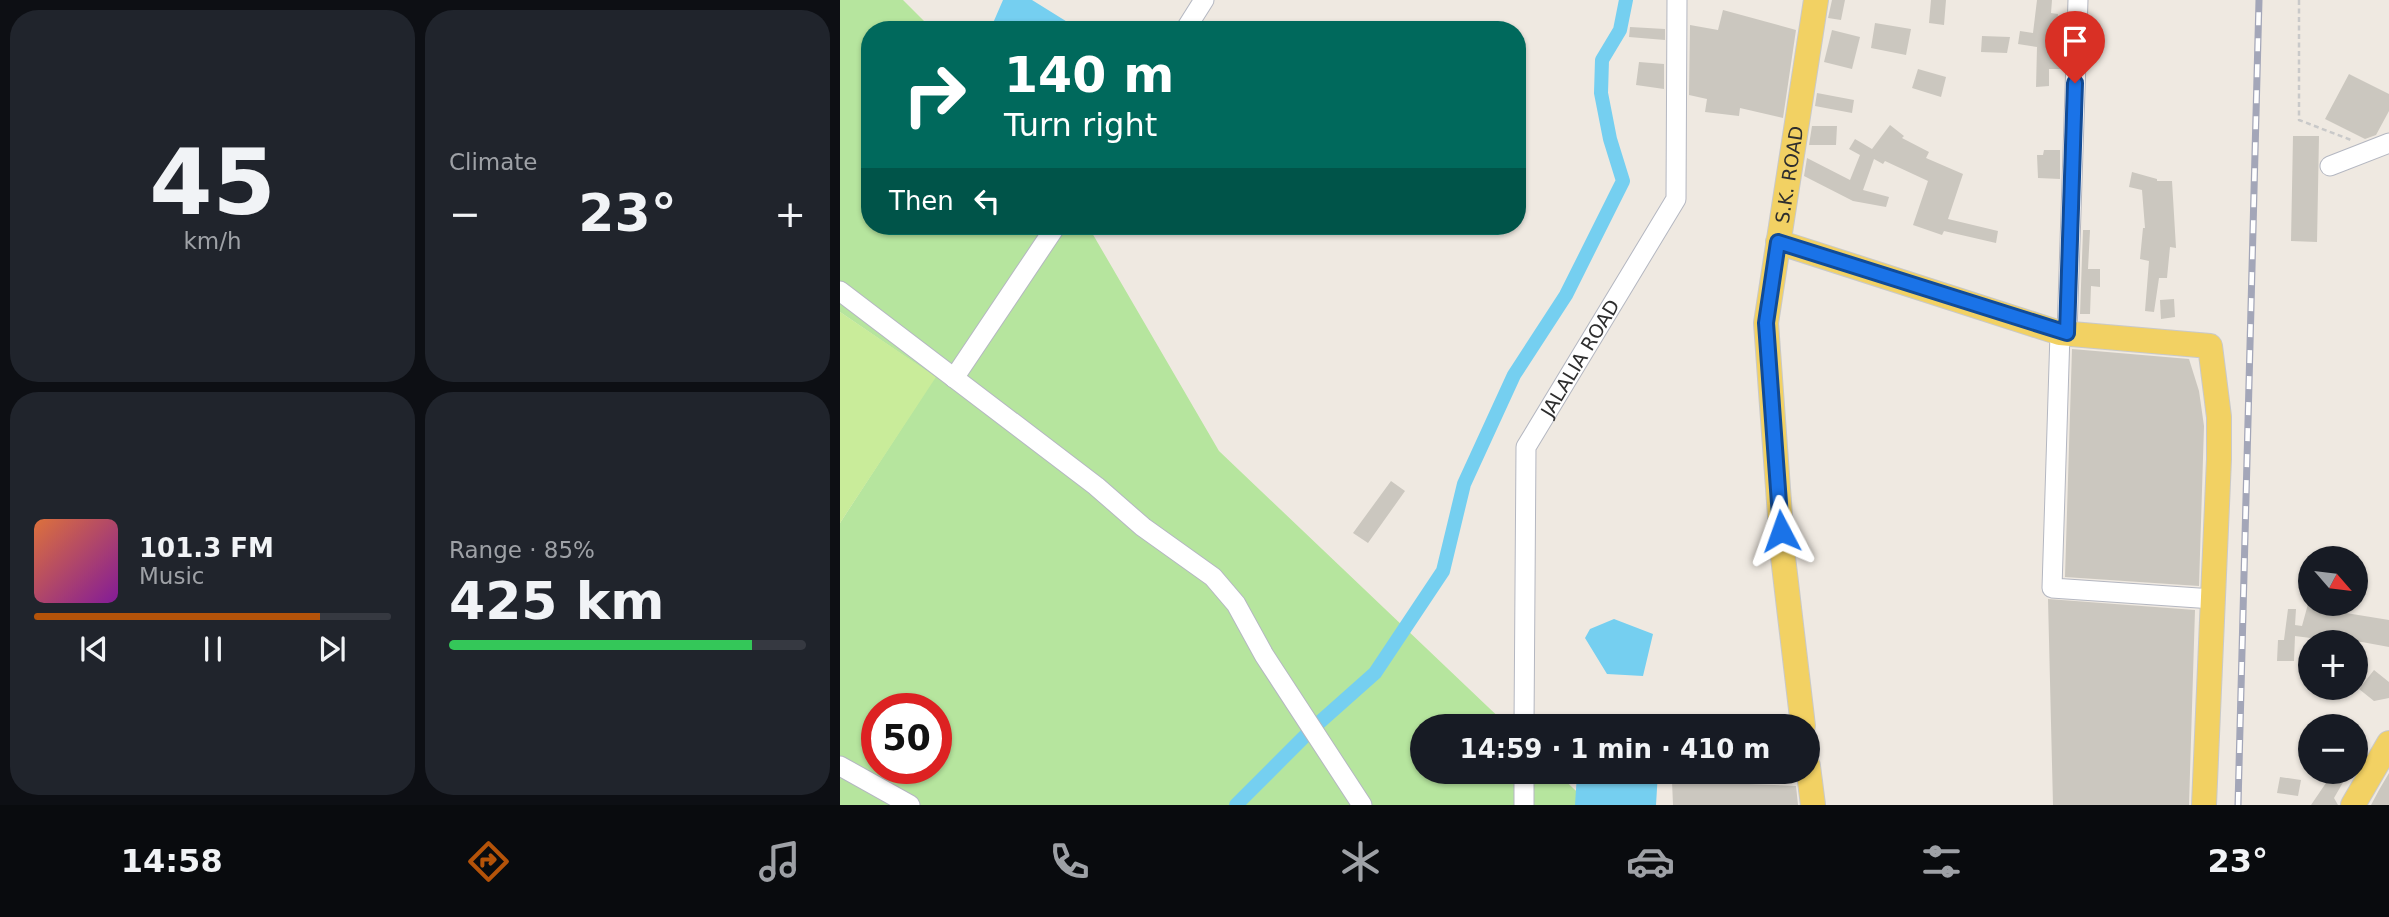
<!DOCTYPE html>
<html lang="en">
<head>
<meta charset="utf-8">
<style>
  body { margin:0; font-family:"DejaVu Sans",sans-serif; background:#20242c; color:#f1f3f6; height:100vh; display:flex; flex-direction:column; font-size:26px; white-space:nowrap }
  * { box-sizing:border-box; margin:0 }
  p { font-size:23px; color:#9ea1a6 }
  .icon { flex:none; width:38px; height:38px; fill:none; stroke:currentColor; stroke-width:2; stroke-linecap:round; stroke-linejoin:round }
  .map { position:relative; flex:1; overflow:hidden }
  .panel { display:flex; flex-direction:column; gap:10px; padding:10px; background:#0d0f14; width:840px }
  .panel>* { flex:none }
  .guide { position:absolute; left:21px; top:21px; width:665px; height:214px; border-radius:28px; box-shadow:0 2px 5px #0004; background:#00695c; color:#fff; overflow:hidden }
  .needle { width:46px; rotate:118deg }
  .buttons { position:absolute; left:1458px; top:546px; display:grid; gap:14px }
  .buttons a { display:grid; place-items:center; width:70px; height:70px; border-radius:50%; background:#171b24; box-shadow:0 2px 5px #0004; font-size:35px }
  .speed { position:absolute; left:21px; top:693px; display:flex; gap:14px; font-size:35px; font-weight:700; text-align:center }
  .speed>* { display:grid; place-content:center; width:91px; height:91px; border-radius:50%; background:#171b24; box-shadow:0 2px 5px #0004; line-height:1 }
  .speed .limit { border:10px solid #d22; background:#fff; color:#111 }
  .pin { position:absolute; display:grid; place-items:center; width:60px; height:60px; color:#fff; margin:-72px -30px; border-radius:50% 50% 50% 0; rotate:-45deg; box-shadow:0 0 7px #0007 }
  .pin .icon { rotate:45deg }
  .me { position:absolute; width:77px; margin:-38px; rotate:356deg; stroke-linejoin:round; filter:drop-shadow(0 0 5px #0008) }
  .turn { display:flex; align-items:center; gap:24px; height:147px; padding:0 28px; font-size:32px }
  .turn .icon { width:91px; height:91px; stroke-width:2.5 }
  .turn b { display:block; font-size:49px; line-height:60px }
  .then { display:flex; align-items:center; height:66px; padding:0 28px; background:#0003; gap:14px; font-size:26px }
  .big { font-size:52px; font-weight:700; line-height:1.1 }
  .panel .tile { flex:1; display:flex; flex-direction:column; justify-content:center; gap:10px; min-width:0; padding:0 24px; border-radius:28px; background:#20242c }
  .panel .dial { align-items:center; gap:0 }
  .dial b { font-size:91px; line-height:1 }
  .song { display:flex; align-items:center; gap:21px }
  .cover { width:84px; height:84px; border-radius:10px; background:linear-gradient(135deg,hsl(20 70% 55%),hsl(290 70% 35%)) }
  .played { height:7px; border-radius:4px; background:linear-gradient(90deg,#b45309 80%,#363941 80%) }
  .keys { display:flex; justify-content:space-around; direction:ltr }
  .heat { display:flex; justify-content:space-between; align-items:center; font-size:38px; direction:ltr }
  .charge { height:10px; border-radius:5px; background:linear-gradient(90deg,#34c759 85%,#363941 0) }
  .panel .tiles { flex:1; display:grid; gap:10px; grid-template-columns:repeat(2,1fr) }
  .trip { position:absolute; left:570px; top:714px; width:410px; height:70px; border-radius:35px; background:#171b24; box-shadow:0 2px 5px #0004; font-weight:700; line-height:70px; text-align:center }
  .tabs { display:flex; height:112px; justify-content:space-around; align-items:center; background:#090b0e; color:#9ea1a6 }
  .tabs .icon { width:49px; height:49px }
  .tabs .on { color:#b45309 }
  .tabs b { font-size:32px; color:#f1f3f6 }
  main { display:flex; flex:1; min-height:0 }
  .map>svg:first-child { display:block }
</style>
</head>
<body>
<main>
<section class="panel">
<div class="tiles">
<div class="tile dial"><b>45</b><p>km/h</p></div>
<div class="tile"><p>Climate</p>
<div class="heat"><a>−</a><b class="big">23°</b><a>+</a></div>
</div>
<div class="tile">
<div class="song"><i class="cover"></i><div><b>101.3 FM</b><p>Music</p></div></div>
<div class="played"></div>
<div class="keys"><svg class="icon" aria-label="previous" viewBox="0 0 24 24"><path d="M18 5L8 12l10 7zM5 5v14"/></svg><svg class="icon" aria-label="pause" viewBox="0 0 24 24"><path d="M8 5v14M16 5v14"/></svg><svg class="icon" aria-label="next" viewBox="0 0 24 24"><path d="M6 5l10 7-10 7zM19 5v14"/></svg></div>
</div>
<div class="tile"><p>Range · 85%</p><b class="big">425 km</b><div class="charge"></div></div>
</div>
</section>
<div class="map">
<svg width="1549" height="805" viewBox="0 0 1549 805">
  <rect width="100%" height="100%" fill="#efe9e1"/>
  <path fill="#b6e59e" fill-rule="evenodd" d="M0,0H63L93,30H30V226H248L379,451L668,726H583V772H716L751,805H0V523L95,377L0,312ZM37,709H96V768H37Z"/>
  <path fill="#c9ec9a" d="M0,312L96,377L0,523Z"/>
  <path fill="#75cff0" d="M163,0H192L229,23L227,30H150Z
    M774,619L813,634L803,676L767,674L745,638L750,629Z
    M753,772H818L816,805H735L737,774Z"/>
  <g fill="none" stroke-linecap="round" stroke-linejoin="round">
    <path stroke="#75cff0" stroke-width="14" d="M396,805L472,729L535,673L603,571L624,484L674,375L726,295L783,181L770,139L761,93L762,60L780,30L786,0"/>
  </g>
  <path fill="#cbc7bf" d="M992,0H1005L1001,20L988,18Z
    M1091,0H1106L1104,25L1089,23Z
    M1197,0H1212L1211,13L1218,14L1216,36L1222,37L1219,56L1224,57L1223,69H1209V86L1196,87L1197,47L1178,44L1180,31L1193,33Z
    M883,10L956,30L943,118L900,108L899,116L865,112L867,99L849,95L850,25L878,30Z
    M1035,23L1071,29L1066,55L1031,48Z
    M790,27L825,29V40L789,37Z
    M992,30L1020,37L1012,69L984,62Z
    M1142,36L1170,37L1167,53L1141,52Z
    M799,62L824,64V89L796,85Z
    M1078,69L1106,77L1101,97L1072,88Z
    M1509,74L1549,94V111L1536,135L1525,139L1485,119Z
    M977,93L1014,100L1012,113L975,106Z
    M1050,125L1064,136L1062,138L1089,152L1086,158L1123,174L1108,219L1158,231L1156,243L1104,231L1102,235L1073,225L1088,181L1045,161L1043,164L1034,159L1023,190L1049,197L1046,207L1013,201L964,176L967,158L1010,180L1020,155L1009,149L1015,139L1032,149Z
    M972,126H997L996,145H969Z
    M1453,136H1479L1477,242L1451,241Z
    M1204,150H1220V179L1198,178L1197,155H1203Z
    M1292,172L1317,179V181H1332L1336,248L1330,247L1327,278H1319L1314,312L1305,311L1309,261L1300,259L1303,228H1305L1302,190L1289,187Z
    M1243,230H1250L1248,269H1260V287L1251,286L1250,314H1240Z
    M1334,299L1335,317L1321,319L1320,300Z
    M1232,349L1349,359L1359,391L1364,426L1359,586L1225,577Z
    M551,481L565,491L528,543L513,533Z
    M1208,599L1355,610L1349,805H1213Z
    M1468,604H1508L1506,613L1549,620V647L1522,642H1485L1486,640L1455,636L1454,661H1437L1438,640H1444L1448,609H1456L1455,625L1462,626Z
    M1534,670L1549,682V698L1534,701L1519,689Z
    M1476,772H1509L1494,798L1498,805H1471L1488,780Z
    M1549,773V805H1531L1539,790Z
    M1440,777L1461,780L1458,796L1437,793Z
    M832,781L956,786L958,805H833Z"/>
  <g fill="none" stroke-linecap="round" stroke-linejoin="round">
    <g stroke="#b4b7c1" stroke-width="21">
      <g id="minor">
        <path d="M345,30L364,0"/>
        <path d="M1490,166L1549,143"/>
        <path d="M0,291L256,486L303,527L373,577L396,604L424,655L522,805"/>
        <path d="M1220,333L1212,588L1373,599"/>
        <path d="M1227,333L1238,0"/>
        <path d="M114,378L216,226"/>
        <path id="s1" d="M684,726L686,447L836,199L837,0"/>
        <path d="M0,766L70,805"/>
        <path d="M684,805V772"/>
      </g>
    </g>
    <g stroke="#c9c9c9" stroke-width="26">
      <g id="major">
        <path d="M938,242L1220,333L1370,346L1379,417V459L1364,805"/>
        <path id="s2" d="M963,726L943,557L926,323L976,0"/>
        <path d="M968,766L973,805"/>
        <path d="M1513,805L1549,743"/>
      </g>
    </g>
    <path stroke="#c9c9c9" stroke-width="2.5" stroke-dasharray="5 3.5" stroke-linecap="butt" d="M1459,0V120L1511,140"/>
    <use href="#minor" stroke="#fff" stroke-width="19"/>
    <use href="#major" stroke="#f2d163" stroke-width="24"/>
    <g stroke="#a3a6b8" stroke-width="7">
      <path id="rail" d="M1398,805L1419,0"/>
    </g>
    <use href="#rail" stroke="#fff" stroke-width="4.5" stroke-dasharray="13" stroke-linecap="butt"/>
  </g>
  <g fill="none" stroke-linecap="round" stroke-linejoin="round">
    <g stroke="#114b97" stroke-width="18">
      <path id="route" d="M941,531L926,323L938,242L1227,333L1235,83"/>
    </g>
    <use href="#route" stroke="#1a73e8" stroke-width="12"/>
  </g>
  <g text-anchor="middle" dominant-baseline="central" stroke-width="6" stroke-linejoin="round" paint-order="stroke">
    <g font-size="19" fill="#2e2e2e" stroke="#fff">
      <text stroke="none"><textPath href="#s2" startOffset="555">S.K. ROAD</textPath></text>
      <text stroke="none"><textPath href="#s1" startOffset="383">JALALIA ROAD</textPath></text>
    </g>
  </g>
</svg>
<div class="buttons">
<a><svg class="needle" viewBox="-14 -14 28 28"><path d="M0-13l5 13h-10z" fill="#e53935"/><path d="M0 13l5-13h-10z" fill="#9ea1a6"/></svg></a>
<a>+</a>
<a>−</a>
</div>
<div class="speed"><div class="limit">50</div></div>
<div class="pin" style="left:1235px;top:83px;background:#d93025"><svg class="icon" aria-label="arrive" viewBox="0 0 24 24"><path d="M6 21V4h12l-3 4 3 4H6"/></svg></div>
<svg class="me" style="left:941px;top:531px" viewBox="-20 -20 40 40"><path d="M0-17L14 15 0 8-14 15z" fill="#1a73e8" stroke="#fff" stroke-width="4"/></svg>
<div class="trip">14:59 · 1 min · 410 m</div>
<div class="guide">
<div class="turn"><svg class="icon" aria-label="right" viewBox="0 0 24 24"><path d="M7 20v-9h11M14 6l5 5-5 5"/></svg><div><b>140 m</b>Turn right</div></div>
<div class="then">Then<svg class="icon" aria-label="left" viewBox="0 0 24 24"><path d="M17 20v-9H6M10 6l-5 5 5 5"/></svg></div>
</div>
</div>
</main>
<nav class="tabs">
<b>14:58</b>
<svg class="icon on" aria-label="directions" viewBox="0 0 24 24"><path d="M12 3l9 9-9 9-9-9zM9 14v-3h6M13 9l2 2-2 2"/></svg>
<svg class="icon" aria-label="music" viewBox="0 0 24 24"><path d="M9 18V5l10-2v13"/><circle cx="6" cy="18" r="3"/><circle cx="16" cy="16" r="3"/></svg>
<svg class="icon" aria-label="phone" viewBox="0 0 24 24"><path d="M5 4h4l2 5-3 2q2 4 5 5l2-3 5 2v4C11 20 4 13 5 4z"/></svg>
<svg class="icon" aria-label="climate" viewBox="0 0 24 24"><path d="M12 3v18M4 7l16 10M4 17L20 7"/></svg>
<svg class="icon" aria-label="car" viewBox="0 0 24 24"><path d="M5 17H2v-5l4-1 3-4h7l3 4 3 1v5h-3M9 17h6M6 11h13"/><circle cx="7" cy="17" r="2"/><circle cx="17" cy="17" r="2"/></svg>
<svg class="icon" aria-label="filters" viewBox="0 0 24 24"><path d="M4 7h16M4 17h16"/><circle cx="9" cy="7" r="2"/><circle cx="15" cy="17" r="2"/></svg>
<b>23°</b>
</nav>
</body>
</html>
